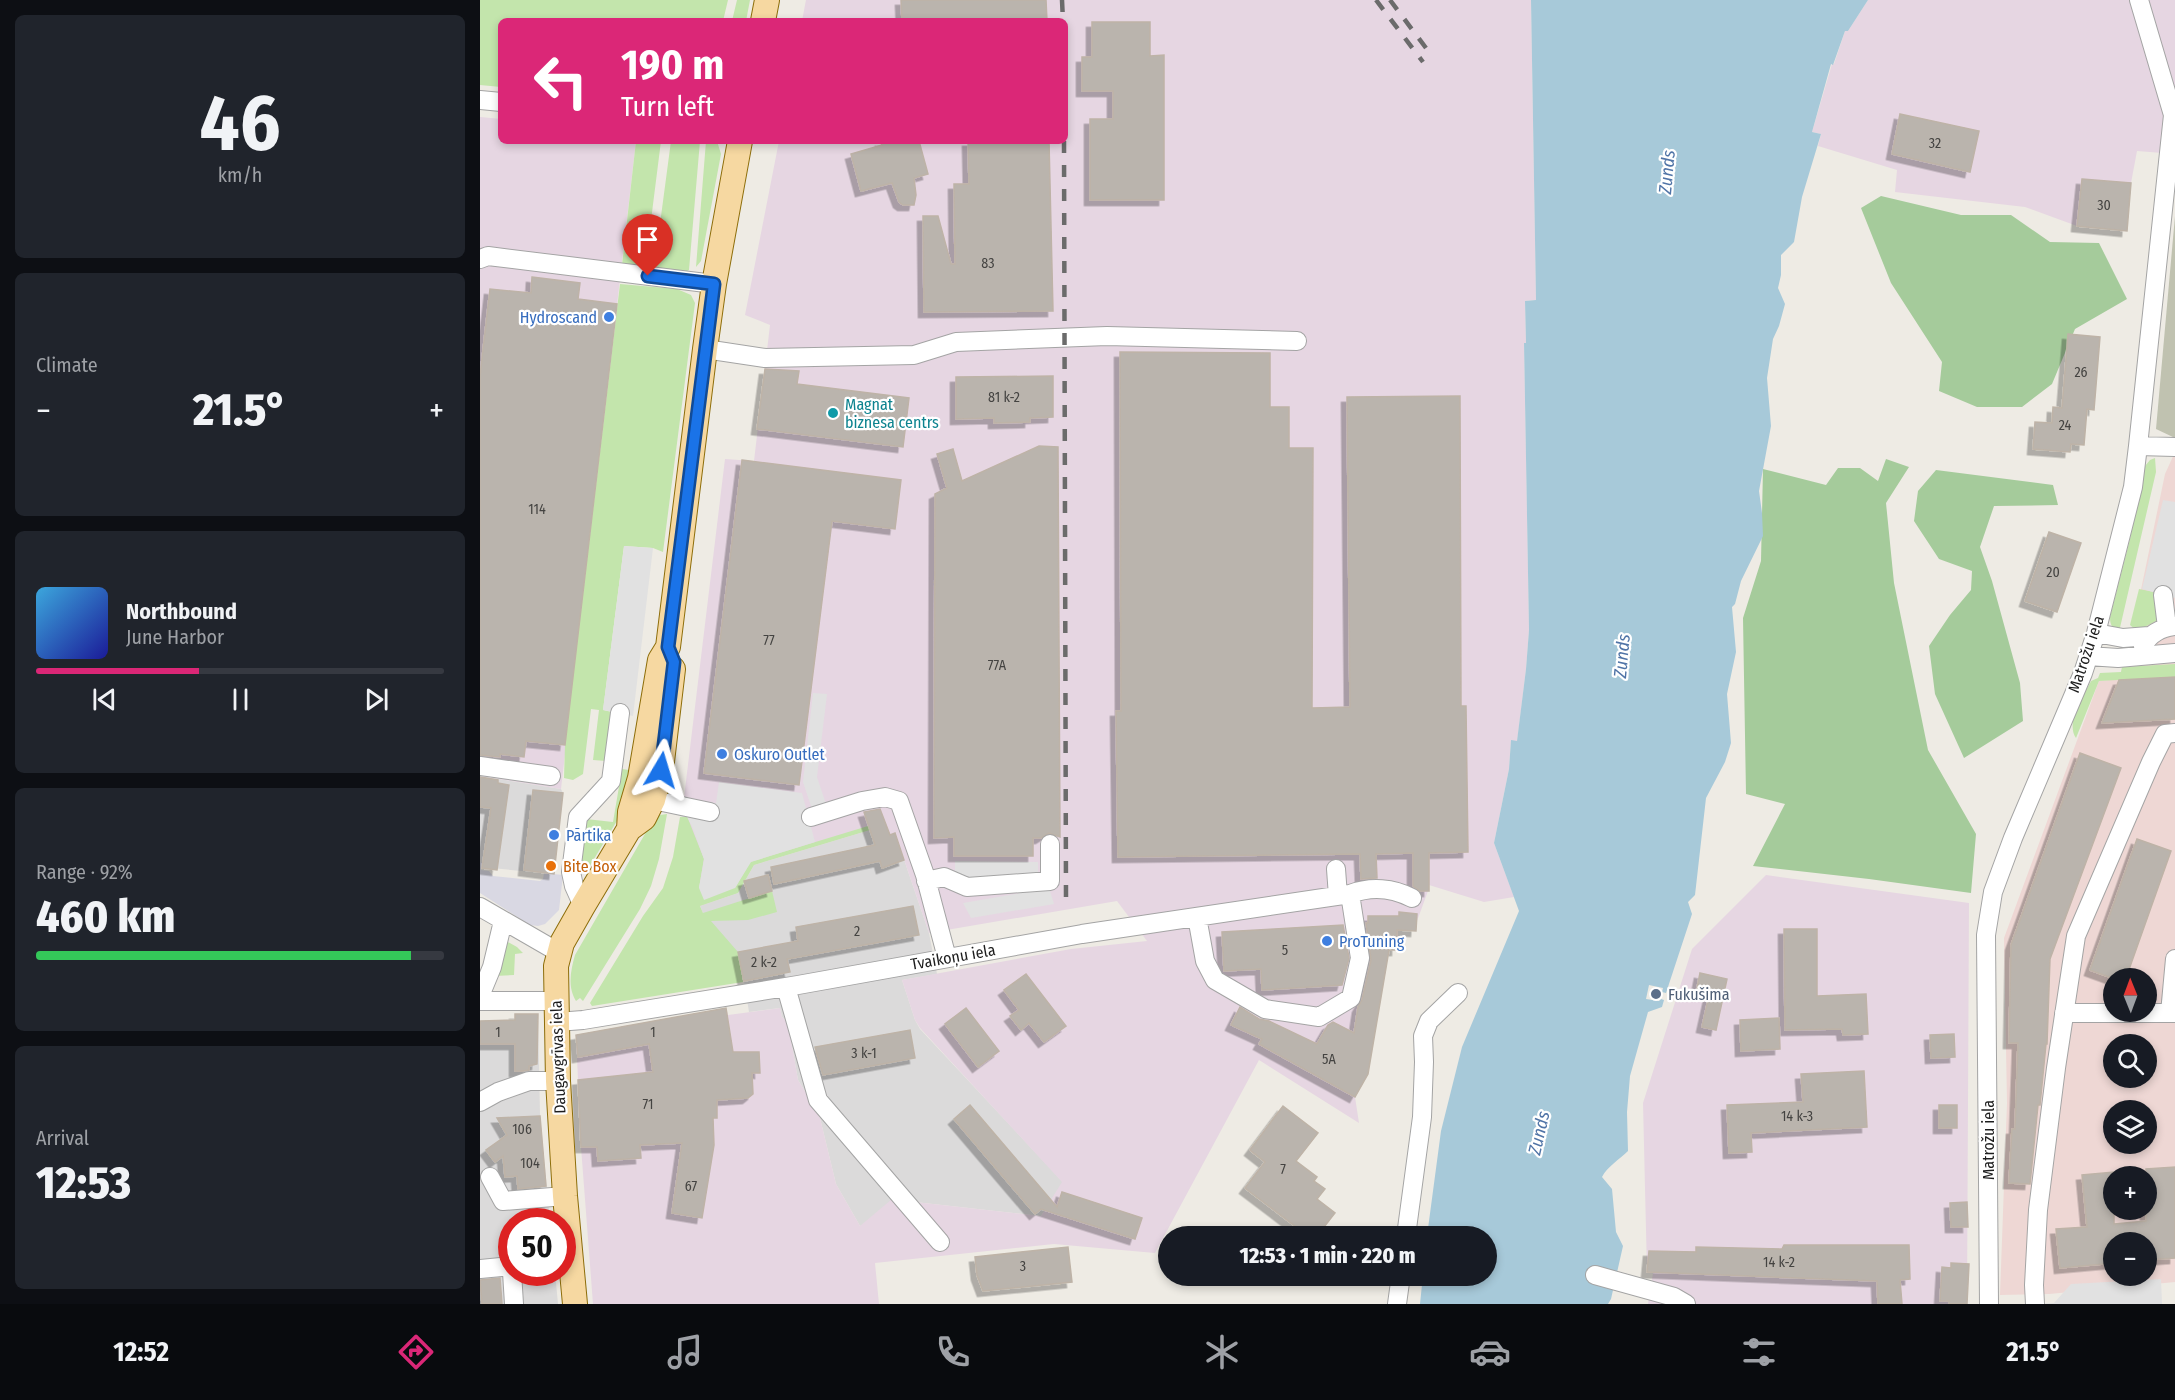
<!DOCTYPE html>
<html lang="en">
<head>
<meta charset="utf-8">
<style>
  body { margin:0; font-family:"Fira Sans Condensed",sans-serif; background:#20242c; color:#f1f3f6; height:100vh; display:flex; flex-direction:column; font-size:22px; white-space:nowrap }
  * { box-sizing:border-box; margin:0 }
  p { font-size:20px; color:#9ea1a6 }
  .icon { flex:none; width:33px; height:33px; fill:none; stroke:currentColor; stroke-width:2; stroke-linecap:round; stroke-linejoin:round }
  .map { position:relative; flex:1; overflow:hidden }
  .details { display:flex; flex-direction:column; gap:15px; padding:15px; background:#0d0f14; width:480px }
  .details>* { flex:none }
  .hud { position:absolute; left:18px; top:18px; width:570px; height:126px; border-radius:9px; box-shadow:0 3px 9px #0003; background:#db2777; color:#fff; overflow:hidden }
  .needle { width:39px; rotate:359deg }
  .tools { position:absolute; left:1623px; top:968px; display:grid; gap:12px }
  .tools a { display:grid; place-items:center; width:54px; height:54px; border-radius:50%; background:#171b24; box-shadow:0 3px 9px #0003; font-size:30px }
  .speed { position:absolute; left:18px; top:1208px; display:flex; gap:12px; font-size:30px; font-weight:700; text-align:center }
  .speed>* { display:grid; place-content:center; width:78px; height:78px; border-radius:50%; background:#171b24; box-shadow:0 3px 9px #0003; line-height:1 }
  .speed .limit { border:9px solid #d22; background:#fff; color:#111 }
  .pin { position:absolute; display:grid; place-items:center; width:51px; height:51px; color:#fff; margin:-62px -26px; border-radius:50% 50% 50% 0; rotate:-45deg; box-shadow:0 0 6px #0007 }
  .pin .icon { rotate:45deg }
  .me { position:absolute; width:66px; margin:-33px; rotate:7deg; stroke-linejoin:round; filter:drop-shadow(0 0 4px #0008) }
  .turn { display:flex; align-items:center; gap:21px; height:126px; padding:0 24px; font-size:27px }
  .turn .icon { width:78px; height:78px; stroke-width:2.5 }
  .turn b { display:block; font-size:42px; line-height:51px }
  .big { font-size:45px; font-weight:800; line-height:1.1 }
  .details .card { flex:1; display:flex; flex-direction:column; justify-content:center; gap:9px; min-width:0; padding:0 21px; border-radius:9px; background:#20242c }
  .details .dial { align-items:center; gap:0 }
  .dial b { font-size:78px; line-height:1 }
  .song { display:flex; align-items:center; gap:18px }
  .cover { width:72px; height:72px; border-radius:9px; background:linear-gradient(135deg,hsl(200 70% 55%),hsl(240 70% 35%)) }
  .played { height:6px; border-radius:3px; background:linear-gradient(90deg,#db2777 40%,#363941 40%) }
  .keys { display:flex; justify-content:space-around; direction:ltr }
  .heat { display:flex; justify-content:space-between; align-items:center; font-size:33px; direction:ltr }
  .charge { height:9px; border-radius:4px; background:linear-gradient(90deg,#34c759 92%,#363941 0) }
  .trip { position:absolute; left:678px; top:1226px; width:339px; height:60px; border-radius:30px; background:#171b24; box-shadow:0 3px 9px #0003; font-weight:800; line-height:60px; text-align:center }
  .tab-bar { display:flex; height:96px; justify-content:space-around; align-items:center; background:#090b0e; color:#9ea1a6 }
  .tab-bar .icon { width:42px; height:42px }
  .tab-bar .selected { color:#db2777 }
  .tab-bar b { font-size:27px; color:#f1f3f6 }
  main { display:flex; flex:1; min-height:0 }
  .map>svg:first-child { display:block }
</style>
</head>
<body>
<main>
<section class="details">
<div class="card dial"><b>46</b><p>km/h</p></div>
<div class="card"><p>Climate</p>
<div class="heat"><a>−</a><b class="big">21.5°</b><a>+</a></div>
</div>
<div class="card">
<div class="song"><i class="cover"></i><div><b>Northbound</b><p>June Harbor</p></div></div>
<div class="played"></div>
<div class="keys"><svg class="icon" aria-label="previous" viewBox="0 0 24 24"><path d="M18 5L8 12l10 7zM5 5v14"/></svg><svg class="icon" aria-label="pause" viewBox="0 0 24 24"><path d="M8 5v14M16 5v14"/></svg><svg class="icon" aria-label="next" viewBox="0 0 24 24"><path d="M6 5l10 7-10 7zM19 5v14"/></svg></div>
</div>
<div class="card"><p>Range · 92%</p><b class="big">460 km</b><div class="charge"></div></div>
<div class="card"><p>Arrival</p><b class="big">12:53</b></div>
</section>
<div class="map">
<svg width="1695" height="1304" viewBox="0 0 1695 1304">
  <defs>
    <filter id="shadow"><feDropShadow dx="-5.5" dy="5.5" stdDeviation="0" flood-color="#0004"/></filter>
  </defs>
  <rect width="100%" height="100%" fill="#eeebe4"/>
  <path fill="#dbdada" d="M0,776L81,789L83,793L74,874L0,867Z
    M390,830L415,833L449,933L457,974L422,980L435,1020L440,1029L583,1182L561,1216L435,1202L380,1226L356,1184L339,1114L318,1080L308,1023L302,1017L300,1008L269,1012L264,981L223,913L220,906L258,893L274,865Z
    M58,1014L60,1114L70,1221H32V1272H75L78,1304H0V1021L35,1020Z"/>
  <path fill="#eed7d4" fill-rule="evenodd" d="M1695,452V1282L1569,1294L1520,1295L1527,1103L1524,938L1619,681L1639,679L1652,633L1685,474ZM1634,978H1666V1011H1634ZM1634,1044H1666V1077H1634ZM1634,1110H1666V1143H1634ZM1634,1176H1666V1209H1634ZM1634,1242H1666V1275H1634Z"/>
  <path fill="#e6d6e2" d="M326,0H1051L1056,300L1045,301L1046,343H1044L1049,630L1046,669L1037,742L1031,741L1029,769L1014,843L1034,897L1004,902L949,885L948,891L937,921L936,931L918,930L917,950H909L888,1074L875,1097L879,1123L779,1060L675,1253L574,1244L395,1263L399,1304H113L101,1147L96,1035L246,1008L248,1015L300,1008L302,1017L308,1023L318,1080L339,1114L356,1184L380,1226L424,1189L435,1202L561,1216L582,1182L440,1028L435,1020L422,980L591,949L667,941L637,901L449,933L415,833L393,840L390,830L274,865L258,893L220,906L219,857L202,817L203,806L245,459L274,461L290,325L265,315L299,141H585V21H322Z
    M1388,0H1695V154L1657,151L1651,183L1647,231L1597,226L1545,207L1415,192L1417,170L1338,146L1341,134L1332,132L1352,64H1354L1365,31H1368Z
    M0,117L21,119V141H156L81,789L0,776Z
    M1286,875L1489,903L1487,1304H1168L1173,1273L1167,1272L1163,1103L1212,949Z"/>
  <path fill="#c0c2b0" d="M1695,216V438L1676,429Z"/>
  <path fill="#c3e5ac" d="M0,0H248L243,21H21V87L0,85Z
    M257,0H270L266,21H252Z
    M156,141H181L165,268L142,265Z
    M191,141H220L209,270L205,272L174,269Z
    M226,141H237L241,154L221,261L216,267Z
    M140,284L197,289L211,295L215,303L183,552L173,548L144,546L123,710L132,712L126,761L113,760L119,710L111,709L103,774L93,780L84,778L85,745Z
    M1675,458L1676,472L1639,632C1632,628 1630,625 1630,617L1650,539L1665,466L1670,460Z
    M1659,589L1674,592L1678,620L1657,631L1650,625Z
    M1695,664V677L1619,681L1596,738C1585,723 1604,696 1611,681L1618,678L1620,673L1641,672L1642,667Z
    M142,769L156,771L150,799L108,869H104L101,865L106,819L133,822Z
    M187,814L179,859L171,886L160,909L103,1001L100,998L96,1001C87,987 91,969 95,955L173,820L180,815Z
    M207,816L224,859L219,888H255L270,862L388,826L390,830L274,865L258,893L220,906L223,913L292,891L297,912L268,920L231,921L258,952L263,982L112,1006L110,1003L163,916L183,888L193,857L200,817Z
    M26,941L37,947L43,953L35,954L34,975L15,976Z"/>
  <path fill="#a5cb9b" d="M1401,196L1481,215H1531L1570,242L1619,243L1647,299L1595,329L1572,384L1542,407H1497L1459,391L1462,362L1411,283L1381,208Z
    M1406,459L1429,467L1406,503L1414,583L1448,750L1496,834L1491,893L1389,879L1273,866L1305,804L1266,794L1263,618L1281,561L1283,469L1346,485L1358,468H1380L1398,481Z
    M1456,470L1573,485L1578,505L1514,506L1500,547L1512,581L1540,683L1543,721L1484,758L1455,694L1449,646L1470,615L1491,590L1492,571L1459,559L1434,521L1438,491Z"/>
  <path fill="#e1e1e1" d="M1683,500L1695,502V598L1662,589Z
    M144,546L173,548L153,716L123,710Z
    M333,693L347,694L337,777L347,807L333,812L323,782Z
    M239,782L322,793L335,842L271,862L255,888L224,900L219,888L224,859L212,826L207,817H202L204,799L236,803Z
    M475,861L558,862V877L475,878Z
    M569,888L574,904L491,918L483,903Z
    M1681,1279L1682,1304H1558L1574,1303L1591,1284Z"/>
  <path fill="#d9d8e3" d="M0,862L2,863L1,870L9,871L13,876L60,881L63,879L64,873L83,875L79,910L65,924L58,926L50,925L0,893Z"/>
  <path fill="#a7c9d9" d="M1051,0H1388L1368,31H1365L1353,65L1351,64L1332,132L1341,134L1322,197L1314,242L1301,255V275L1298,288L1305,304L1299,326L1293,339L1287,378L1291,426L1279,491L1282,513L1283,536L1261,581L1255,604L1252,607L1256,652L1247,694L1251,743L1245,762L1226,798L1215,895L1208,902L1212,914L1186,993L1182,992L1183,988L1169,985L1166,999L1179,1001L1181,999L1184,1000L1182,1007L1168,1012L1150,1076L1147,1112L1148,1151C1140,1159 1127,1167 1122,1177L1132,1189L1136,1232L1143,1246L1131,1299L1128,1304H940L943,1275H1006V1236H947L961,1131L982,1047L1039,911L1014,843L1029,769L1031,740L1037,741L1046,669L1049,630L1044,343H1046L1045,301L1056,300Z"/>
  <path fill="#bab4ad" stroke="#beb3a7" stroke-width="1.5" filter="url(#shadow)" d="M421,0H566L567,21H422Z
    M612,22H670V56L684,55V200H610V119H633V91H602V57H612Z
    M1420,114L1499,131L1490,172L1412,154Z
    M401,141H439L448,174L434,178L436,195L434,205H423L419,202L412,183L381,191L371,154L402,145Z
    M488,141H569L573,311L444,312L443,216H458L471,264H475L474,184H489Z
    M1602,179L1651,183L1647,231L1597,226Z
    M52,277L100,283L98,299L137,304L85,745L46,741L44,757L20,754V757L0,755V376L10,289L51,293Z
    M1588,334L1620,337L1614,410L1607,409L1604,445L1591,444L1590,452L1553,449L1555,422L1572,423L1573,407L1582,408Z
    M640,352L790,353V407H809V448H833L832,708L870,707L867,397L980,396L981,706H986L988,852L949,853V891H940L933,886V853L896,854L897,878L881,879L880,854L638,857L636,711H641Z
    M285,369L319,371L317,384L429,398L423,447L277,429Z
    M573,376V417L550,418V422L514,423V418L476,419V377Z
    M559,446L578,447L580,837L569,833L561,838H553V856H474V837L454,838L455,494L467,488L457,454L473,449L482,481Z
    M262,460L421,480L415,529L352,521L319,785L224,773Z
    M1569,532L1601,543L1577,612L1545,601Z
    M1695,677V719L1622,723L1639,680Z
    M1600,753L1641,768L1570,959L1567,1044H1566L1560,1105H1558L1550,1184L1529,1183L1532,1129H1535L1538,1043H1529L1531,945Z
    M0,777L18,780V783L29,785L17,870L2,868L11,808L0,807Z
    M53,790L83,793L74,874L44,870Z
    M400,809L410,835L415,833L424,860L402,868L400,861L294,884L291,867L395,845L384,812Z
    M1657,839L1691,851L1646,978H1632L1610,970Z
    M288,875L292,891L269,898L264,881Z
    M433,906L439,935L307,959L310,972L264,981L258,952L318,941L316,927Z
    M919,912L937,914L936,931L917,930V950H909L888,1074L875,1097L779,1044L782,1039L751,1025L760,1007L779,1019L789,1021L837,1044L848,1025L853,1022L874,1033L878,1007L882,1000L891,960L886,923H888V916H919Z
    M863,925L869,958L862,985L782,990L781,969L744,971L742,932Z
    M1304,929H1337V996L1386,994L1388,1034L1363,1035L1362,1029L1305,1030Z
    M1220,973L1247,979L1236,1030L1222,1027L1230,991L1217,988Z
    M546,974L586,1026L564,1042L549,1023L541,1030L530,1016L539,1010L524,990Z
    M246,1008L253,1052H279L280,1073H272L273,1094L268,1098L237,1100V1118H233L234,1145L222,1218L192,1213L202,1143L160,1145L161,1158L118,1161L117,1147H101L98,1080L173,1072L169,1044L98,1057L96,1035Z
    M486,1008L519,1051L498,1067L465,1024Z
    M35,1014H58L57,1064L49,1066V1070L43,1071H35V1044H0V1021L35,1020Z
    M1299,1018L1300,1049L1261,1051L1260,1020Z
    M430,1030L435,1058L343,1075L335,1047Z
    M1474,1034L1475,1057L1451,1058L1450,1035Z
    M1384,1071L1387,1127L1271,1133L1272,1152L1249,1153L1247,1105L1323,1102L1321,1074Z
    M490,1105L577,1207L582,1192L662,1218L655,1239L561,1209L555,1214L474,1119Z
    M1459,1105H1477V1128H1459Z
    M803,1106L838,1133L816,1161L837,1177L834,1181L845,1189L837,1199L855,1213L837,1236H828L765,1188L785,1162L770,1150Z
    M60,1116L66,1186L38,1189L37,1176L25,1177L23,1156L15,1162L6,1150L27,1135L17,1118Z
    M1695,1167V1258L1666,1260V1242H1634V1263L1580,1268L1576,1229L1607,1227L1602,1175L1634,1172V1224L1666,1221V1169Z
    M1487,1202L1488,1227H1471L1470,1203Z
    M1304,1245H1429L1430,1279L1420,1280L1422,1304H1398L1397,1281L1167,1272L1169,1251L1216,1252V1247L1302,1249Z
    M588,1247L592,1282L503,1291L497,1275L495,1257Z
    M1471,1263L1489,1264L1487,1304H1469V1301H1460L1462,1267L1471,1268Z
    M20,1278L22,1304H2L0,1280Z"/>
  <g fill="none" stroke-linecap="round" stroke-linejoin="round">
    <g stroke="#a4a4a4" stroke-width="20">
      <path id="minor" d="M0,100L21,102
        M0,259L8,256L234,284
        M225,349L285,358L434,355L476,342L627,336L817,341
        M1658,446L1695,447
        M1683,595L1687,627
        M1616,633L1643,638L1669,636
        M1663,646C1670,633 1681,628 1695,626
        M1608,656L1638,658L1695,653
        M0,766L71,776
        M173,800L230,812
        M331,817L382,801L405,797L419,801L445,875L467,958
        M856,869L858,896
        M446,881L464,877L487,887L570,881V844
        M103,906L94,886L91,872L98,817L131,781L140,713
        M0,907L78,952
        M717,917L725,961L735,980L785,1009L839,1017L871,998L880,958L870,894
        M306,987L338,1100L460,1242
        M0,996L12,967L23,921
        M0,1001H76
        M1584,1013H1695
        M1690,1013L1695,959
        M77,1022L103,1020L318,985L602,934L870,894C891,886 913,888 932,898
        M0,1102L18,1092L49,1081H78
        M10,1177L23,1201L85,1196
        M926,1236L942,1117L944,1062L943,1036L949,1021L978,993
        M0,1269L31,1266
        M32,1272L34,1304
        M1115,1275L1194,1297L1206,1304
        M917,1304L921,1275
        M1509,1304L1506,935L1513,892L1533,838L1603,673L1616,633L1653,487L1658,446L1693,115L1659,0
        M1555,1304L1554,1285L1558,1210L1576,1068L1596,936L1671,762L1685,734L1695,733"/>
    </g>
    <g stroke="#8d6d09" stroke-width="26">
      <path id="major" d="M283,21L287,0
        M149,829L150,812L160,778L180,660L188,647L225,349L234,284L260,141
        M95,1304L85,1196L78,1081L76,966L82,943L103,906L149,829L164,818L173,800L181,770L193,669"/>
    </g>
    <use href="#minor" stroke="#fff" stroke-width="18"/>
    <use href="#major" stroke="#f6d8a1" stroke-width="24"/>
    <path stroke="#6b6b6b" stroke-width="4.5" stroke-dasharray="12 12" stroke-linecap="butt" d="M582,0L583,21
      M896,0L943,62
      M910,0L952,56
      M584,141L586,901"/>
  </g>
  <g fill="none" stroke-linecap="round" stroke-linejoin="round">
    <g stroke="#114b97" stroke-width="15">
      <path id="route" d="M168,276L234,284L188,647L194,662L181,770"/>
    </g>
    <use href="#route" stroke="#1a73e8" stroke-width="10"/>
  </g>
  <g fill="#3f7fe0" stroke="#fff" stroke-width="2">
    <circle cx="129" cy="317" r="6"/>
    <circle cx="242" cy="754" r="6"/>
    <circle cx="74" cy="835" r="6"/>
    <circle cx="847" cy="941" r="6"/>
  </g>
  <circle fill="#0f9aa8" stroke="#fff" stroke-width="2" cx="353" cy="413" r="6"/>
  <circle fill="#e8710a" stroke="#fff" stroke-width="2" cx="71" cy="866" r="6"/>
  <circle fill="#5c6f8a" stroke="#fff" stroke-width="2" cx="1176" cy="994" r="6"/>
  <g text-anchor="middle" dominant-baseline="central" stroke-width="4.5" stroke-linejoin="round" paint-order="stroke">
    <g font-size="14" fill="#444341">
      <text x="1455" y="143">32</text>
      <text x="1624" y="205">30</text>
      <text x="508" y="263">83</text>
      <text x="1601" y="372">26</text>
      <text x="524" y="397">81 k-2</text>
      <text x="1585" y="425">24</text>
      <text x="57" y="509">114</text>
      <text x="1573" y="572">20</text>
      <text x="289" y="640">77</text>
      <text x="517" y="665">77A</text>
      <text x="377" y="931">2</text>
      <text x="805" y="950">5</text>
      <text x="284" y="962">2 k-2</text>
      <text x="18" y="1032">1</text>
      <text x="173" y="1032">1</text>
      <text x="384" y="1053">3 k-1</text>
      <text x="849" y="1059">5A</text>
      <text x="168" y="1104">71</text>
      <text x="1317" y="1116">14 k-3</text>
      <text x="42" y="1129">106</text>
      <text x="50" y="1163">104</text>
      <text x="803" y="1169">7</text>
      <text x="211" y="1186">67</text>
      <text x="1299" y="1262">14 k-2</text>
      <text x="543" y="1266">3</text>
    </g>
    <g font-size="16" fill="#366cbe" stroke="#fff" text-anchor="start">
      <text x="117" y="317" text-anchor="end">Hydroscand</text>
      <text x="254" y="754">Oskuro Outlet</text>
      <text x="86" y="835">Pārtika</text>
      <text x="859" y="941">ProTuning</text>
    </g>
    <g font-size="16" fill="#0d838f" stroke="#fff" text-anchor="start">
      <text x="365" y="404">Magnat<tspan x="365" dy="18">biznesa centrs</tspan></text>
    </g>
    <g font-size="16" fill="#1d1d1d" stroke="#fff">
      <text transform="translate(1606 654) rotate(-71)">Matrožu iela</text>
      <text transform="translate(473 957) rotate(-10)">Tvaikoņu iela</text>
      <text transform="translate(78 1057) rotate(-92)">Daugavgrīvas iela</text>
      <text transform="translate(1508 1140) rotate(-90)">Matrožu iela</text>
    </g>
    <g font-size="16" fill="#c56008" stroke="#fff" text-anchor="start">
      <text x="83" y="866">Bite Box</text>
    </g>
    <g font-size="16" fill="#4e5e75" stroke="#fff" text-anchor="start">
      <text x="1188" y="994">Fukušima</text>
    </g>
    <g font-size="18" font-style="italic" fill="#5074a7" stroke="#fff">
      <text transform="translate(1187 172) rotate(-85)">Zunds</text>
      <text transform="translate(1142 656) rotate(-85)">Zunds</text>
      <text transform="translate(1059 1133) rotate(-77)">Zunds</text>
    </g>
  </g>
</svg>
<div class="tools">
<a><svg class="needle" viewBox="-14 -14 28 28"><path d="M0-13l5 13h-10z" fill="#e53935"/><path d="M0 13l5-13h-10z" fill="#9ea1a6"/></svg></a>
<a><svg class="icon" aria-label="search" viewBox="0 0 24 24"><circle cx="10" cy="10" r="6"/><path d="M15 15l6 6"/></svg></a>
<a><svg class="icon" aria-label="layers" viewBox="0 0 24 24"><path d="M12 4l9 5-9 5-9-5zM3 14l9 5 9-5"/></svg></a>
<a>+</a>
<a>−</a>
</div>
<div class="speed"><div class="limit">50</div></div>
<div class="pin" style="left:168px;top:276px;background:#d93025"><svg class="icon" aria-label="arrive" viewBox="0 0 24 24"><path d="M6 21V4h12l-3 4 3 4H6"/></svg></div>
<svg class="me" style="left:181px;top:770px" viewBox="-20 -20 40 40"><path d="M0-17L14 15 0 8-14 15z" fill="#1a73e8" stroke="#fff" stroke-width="4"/></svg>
<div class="trip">12:53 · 1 min · 220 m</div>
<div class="hud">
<div class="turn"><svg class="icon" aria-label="left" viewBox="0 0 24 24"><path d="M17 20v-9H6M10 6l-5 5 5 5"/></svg><div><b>190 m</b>Turn left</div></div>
</div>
</div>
</main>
<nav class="tab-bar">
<b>12:52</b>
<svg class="icon selected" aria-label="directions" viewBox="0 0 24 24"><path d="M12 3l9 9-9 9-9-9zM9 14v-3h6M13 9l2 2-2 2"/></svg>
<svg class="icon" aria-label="music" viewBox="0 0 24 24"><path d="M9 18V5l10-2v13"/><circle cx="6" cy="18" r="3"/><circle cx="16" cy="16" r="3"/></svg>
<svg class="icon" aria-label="phone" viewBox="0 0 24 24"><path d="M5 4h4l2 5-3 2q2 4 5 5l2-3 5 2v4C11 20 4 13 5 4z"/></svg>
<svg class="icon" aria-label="climate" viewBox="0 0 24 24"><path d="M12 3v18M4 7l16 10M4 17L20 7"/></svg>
<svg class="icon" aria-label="car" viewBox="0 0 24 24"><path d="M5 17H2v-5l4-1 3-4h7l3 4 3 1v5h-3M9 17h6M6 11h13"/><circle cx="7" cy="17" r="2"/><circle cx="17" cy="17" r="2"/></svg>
<svg class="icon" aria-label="filters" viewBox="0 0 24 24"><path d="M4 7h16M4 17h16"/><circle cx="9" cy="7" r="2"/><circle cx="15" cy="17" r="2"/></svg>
<b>21.5°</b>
</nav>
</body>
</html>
